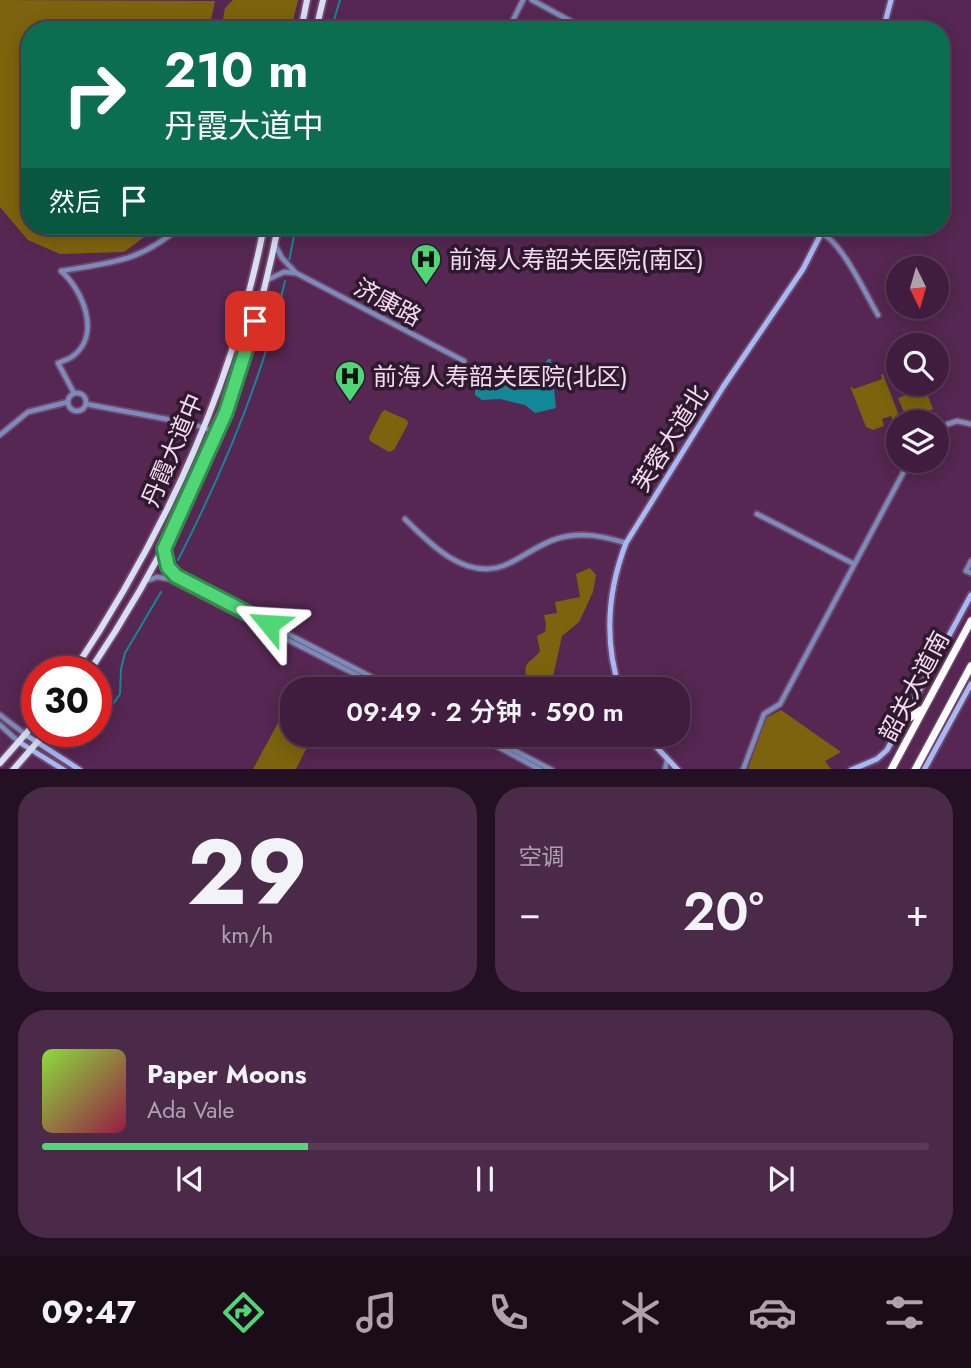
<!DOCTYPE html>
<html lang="zh">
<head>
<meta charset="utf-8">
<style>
  body { margin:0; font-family:Jost,"Noto Sans SC",sans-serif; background:#4b2a49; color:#f1f3f6; height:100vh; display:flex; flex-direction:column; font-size:26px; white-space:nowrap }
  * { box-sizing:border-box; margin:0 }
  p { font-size:23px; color:#aea2b0 }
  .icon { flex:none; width:38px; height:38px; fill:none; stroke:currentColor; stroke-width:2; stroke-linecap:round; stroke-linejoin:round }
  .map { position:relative; height:769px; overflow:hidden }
  .drawer { display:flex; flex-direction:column; gap:18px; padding:18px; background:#231022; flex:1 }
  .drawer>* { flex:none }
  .hud { position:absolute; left:21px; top:21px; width:929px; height:214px; border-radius:28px; box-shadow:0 4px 18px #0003,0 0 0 2px #593b58; background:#0b6e4f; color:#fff; overflow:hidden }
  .needle { width:46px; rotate:175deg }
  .buttons { position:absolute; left:886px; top:256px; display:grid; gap:14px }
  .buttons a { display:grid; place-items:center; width:63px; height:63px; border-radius:50%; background:#401d3e; box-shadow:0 4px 18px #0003,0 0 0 2px #593b58; font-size:35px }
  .speed { position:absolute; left:21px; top:656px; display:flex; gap:14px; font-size:35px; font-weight:700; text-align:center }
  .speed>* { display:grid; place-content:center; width:91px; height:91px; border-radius:50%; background:#401d3e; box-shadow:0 4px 18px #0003,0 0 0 2px #593b58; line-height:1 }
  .speed .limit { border:10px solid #d22; background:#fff; color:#111 }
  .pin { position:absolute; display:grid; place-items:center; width:60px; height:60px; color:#fff; margin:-30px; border-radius:14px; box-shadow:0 4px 10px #0006 }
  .me { position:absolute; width:77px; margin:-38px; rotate:297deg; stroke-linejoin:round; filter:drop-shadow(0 0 5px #0008) }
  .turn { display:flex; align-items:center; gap:24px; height:147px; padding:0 28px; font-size:32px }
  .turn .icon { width:91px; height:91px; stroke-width:2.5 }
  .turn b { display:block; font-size:49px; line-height:60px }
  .then { display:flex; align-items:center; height:66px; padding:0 28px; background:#0003; gap:14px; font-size:26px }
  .big { font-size:52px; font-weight:600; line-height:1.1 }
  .drawer .card { flex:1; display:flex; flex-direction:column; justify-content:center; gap:10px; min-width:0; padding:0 24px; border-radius:28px; background:#4b2a49 }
  .drawer .dial { align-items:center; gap:0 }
  .dial b { font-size:91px; line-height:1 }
  .song { display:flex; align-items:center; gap:21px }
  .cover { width:84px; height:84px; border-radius:10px; background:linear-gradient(135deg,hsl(90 70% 55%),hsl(340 70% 35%)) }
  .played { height:7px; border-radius:4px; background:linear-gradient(90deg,#4fd675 30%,#593b58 30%) }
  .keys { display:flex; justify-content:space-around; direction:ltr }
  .heat { display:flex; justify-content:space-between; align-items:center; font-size:38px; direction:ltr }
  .drawer .tiles { flex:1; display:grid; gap:18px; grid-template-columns:1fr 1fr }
  .card:last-child { grid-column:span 2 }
  .trip { position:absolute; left:280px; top:677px; width:410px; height:70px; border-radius:28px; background:#401d3e; box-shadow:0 4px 18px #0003,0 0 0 2px #593b58; font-weight:600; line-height:70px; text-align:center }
  .tabs { display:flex; height:112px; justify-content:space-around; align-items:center; background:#1a0c19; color:#aea2b0 }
  .tabs .icon { width:49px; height:49px }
  .tabs .current { color:#4fd675 }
  .tabs b { font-size:32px; color:#f1f3f6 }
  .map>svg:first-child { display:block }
</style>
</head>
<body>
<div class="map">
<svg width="971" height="770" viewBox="0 0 971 770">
  <rect width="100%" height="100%" fill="#552752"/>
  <path fill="#7d630d" d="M0,0L215,1L209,30H30V226H159L124,252L60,254L28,240L0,207Z
    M233,0H298L291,30H221L225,8Z
    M883,374L898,413L897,421L893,422L891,416L882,419L884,426L873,430L866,427L850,386L854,389L882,379L881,375Z
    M925,388L933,409L907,419L898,398Z
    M385,410L407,420L408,424L394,450L389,452L370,441L369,437L382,412Z
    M590,568L596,575L593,592L579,622L562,636L552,681L545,689H535L527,682C522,659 530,665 540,651L537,636L545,632L546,625L544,615L557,613L555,602L580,597L576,574Z
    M292,697V735H313L296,769H253Z
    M781,710L841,752L825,761L831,769H748L766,718Z"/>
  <path fill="#128897" d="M548,359H551L556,408L535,413L525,405L500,399L482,400L475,395V387L482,376C513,367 521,395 548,359Z"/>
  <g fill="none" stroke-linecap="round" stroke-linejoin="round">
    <path stroke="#128897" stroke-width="2" d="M331,30L340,0
      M289,261L296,226
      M178,560C223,472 263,378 285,281
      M96,729L120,694L121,669L125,653L161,592
      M63,745L78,743L94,732"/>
    <g stroke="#72476f" stroke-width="8">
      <path id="street" d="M532,0L587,30
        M508,30L523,0
        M822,234C842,242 866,295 878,315
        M275,245L282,258L296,273L464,361
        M61,271C82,289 102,334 73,356C69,359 63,361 58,363L74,393
        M61,271C113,262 140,262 181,226
        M267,280L284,272L295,273
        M68 402a9 9 0 1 1 18 0a9 9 0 1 1-18 0Z
        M86,404L193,424L217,433
        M936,428L957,421L971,424
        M0,435L28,412L68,402
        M757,514L854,564
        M405,519C429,543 465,580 503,566C521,559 537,545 556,539C580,531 602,536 626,543
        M164,549L168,567L181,579L397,690
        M971,561L966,571L971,573
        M146,581L157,577L169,579L386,690
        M0,715L25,734
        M0,725L19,742
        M476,735L541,770
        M485,735L552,770
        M665,770L667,760
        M743,770L764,714L780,704L910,460"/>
    </g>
    <g stroke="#72476f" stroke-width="9">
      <path id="secondary" d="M883,30L891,0
        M620,690C604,641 608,590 626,543L723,387L803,269L825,226
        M26,735L80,770
        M645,735L678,770
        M19,742L64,770
        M851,770L877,759L887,750L971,595
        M924,770L971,684"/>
    </g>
    <g stroke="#72476f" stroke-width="10">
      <path id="primary" d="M301,30L307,0
        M316,30L323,0
        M73,672C164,535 233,387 264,226
        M89,672C180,536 248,386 278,226
        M0,763L37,721
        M13,770L46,732"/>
    </g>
    <g stroke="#72476f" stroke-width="10">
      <path id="highway" d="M902,723L921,710
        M891,770L971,621
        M915,770L971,666"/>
    </g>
    <use href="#street" stroke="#7c8cba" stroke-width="4.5"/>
    <use href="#secondary" stroke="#a5baf4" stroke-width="5"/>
    <use href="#primary" stroke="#d8dff2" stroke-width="6"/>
    <use href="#highway" stroke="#fff" stroke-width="7"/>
  </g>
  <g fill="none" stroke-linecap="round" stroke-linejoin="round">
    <g stroke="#338b4c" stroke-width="18">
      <path id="route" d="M255,321L226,412L164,549L168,567L176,576L269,624"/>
    </g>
    <use href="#route" stroke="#4fd675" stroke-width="12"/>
  </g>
  <defs>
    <g id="hospital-pin" transform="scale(1.575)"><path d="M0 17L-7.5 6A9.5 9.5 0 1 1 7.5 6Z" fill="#4fd675" stroke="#2e1a2d"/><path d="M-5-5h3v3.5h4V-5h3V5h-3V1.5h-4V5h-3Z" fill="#111"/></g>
  </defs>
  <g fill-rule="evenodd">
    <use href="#hospital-pin" x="426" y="259"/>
    <use href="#hospital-pin" x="350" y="376"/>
  </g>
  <g text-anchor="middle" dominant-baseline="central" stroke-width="7" stroke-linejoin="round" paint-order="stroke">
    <g font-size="24" fill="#f6d9f3" stroke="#2e1a2d" text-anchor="start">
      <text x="449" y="259">前海人寿韶关医院(南区)</text>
      <text x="373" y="376">前海人寿韶关医院(北区)</text>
    </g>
    <g font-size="24" fill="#f6d9f3" stroke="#2e1a2d">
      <text transform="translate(388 302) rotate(28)">济康路</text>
      <text transform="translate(670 438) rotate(-58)">芙蓉大道北</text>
      <text transform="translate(172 450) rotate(-67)">丹霞大道中</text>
      <text transform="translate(914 686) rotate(-62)">韶关大道南</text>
    </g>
  </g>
</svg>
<div class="buttons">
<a><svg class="needle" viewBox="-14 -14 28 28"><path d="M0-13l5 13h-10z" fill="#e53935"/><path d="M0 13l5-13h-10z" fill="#aea2b0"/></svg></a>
<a><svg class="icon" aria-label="search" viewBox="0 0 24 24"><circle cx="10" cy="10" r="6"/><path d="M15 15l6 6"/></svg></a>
<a><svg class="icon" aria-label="layers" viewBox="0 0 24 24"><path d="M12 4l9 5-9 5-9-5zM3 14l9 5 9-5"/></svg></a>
</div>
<div class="speed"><div class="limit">30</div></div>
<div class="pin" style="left:255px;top:321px;background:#d93025"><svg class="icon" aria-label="arrive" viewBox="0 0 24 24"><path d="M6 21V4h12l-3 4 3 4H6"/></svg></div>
<svg class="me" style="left:269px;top:624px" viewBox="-20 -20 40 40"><path d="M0-17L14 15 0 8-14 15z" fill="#4fd675" stroke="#fff" stroke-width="4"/></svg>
<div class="trip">09:49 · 2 分钟 · 590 m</div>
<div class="hud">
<div class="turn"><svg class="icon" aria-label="right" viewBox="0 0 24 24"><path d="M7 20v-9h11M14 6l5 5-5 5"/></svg><div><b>210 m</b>丹霞大道中</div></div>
<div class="then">然后<svg class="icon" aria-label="arrive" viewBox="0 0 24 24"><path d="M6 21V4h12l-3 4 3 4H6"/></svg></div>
</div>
</div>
<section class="drawer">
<div class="tiles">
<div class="card dial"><b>29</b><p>km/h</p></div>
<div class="card"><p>空调</p>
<div class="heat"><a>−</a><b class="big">20°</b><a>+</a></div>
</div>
<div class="card">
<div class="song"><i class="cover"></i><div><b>Paper Moons</b><p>Ada Vale</p></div></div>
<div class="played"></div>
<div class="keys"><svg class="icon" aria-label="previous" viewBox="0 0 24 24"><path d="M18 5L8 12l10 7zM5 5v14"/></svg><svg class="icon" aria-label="pause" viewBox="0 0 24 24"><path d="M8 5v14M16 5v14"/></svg><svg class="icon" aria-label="next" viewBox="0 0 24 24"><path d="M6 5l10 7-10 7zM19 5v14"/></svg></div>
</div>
</div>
</section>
<nav class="tabs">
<b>09:47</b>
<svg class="icon current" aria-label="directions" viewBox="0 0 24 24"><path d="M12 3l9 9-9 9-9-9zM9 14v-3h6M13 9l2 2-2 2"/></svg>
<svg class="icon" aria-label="music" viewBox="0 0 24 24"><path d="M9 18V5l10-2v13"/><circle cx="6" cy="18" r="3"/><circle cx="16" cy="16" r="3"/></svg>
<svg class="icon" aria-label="phone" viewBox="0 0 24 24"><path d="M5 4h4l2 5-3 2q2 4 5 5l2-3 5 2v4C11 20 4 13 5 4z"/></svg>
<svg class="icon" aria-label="climate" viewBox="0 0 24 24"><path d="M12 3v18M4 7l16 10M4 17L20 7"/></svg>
<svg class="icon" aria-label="car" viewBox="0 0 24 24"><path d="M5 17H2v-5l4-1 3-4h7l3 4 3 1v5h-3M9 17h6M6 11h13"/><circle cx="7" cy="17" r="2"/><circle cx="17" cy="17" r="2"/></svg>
<svg class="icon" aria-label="filters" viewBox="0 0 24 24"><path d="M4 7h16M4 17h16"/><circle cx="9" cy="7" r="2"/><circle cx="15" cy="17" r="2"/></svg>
</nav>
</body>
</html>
